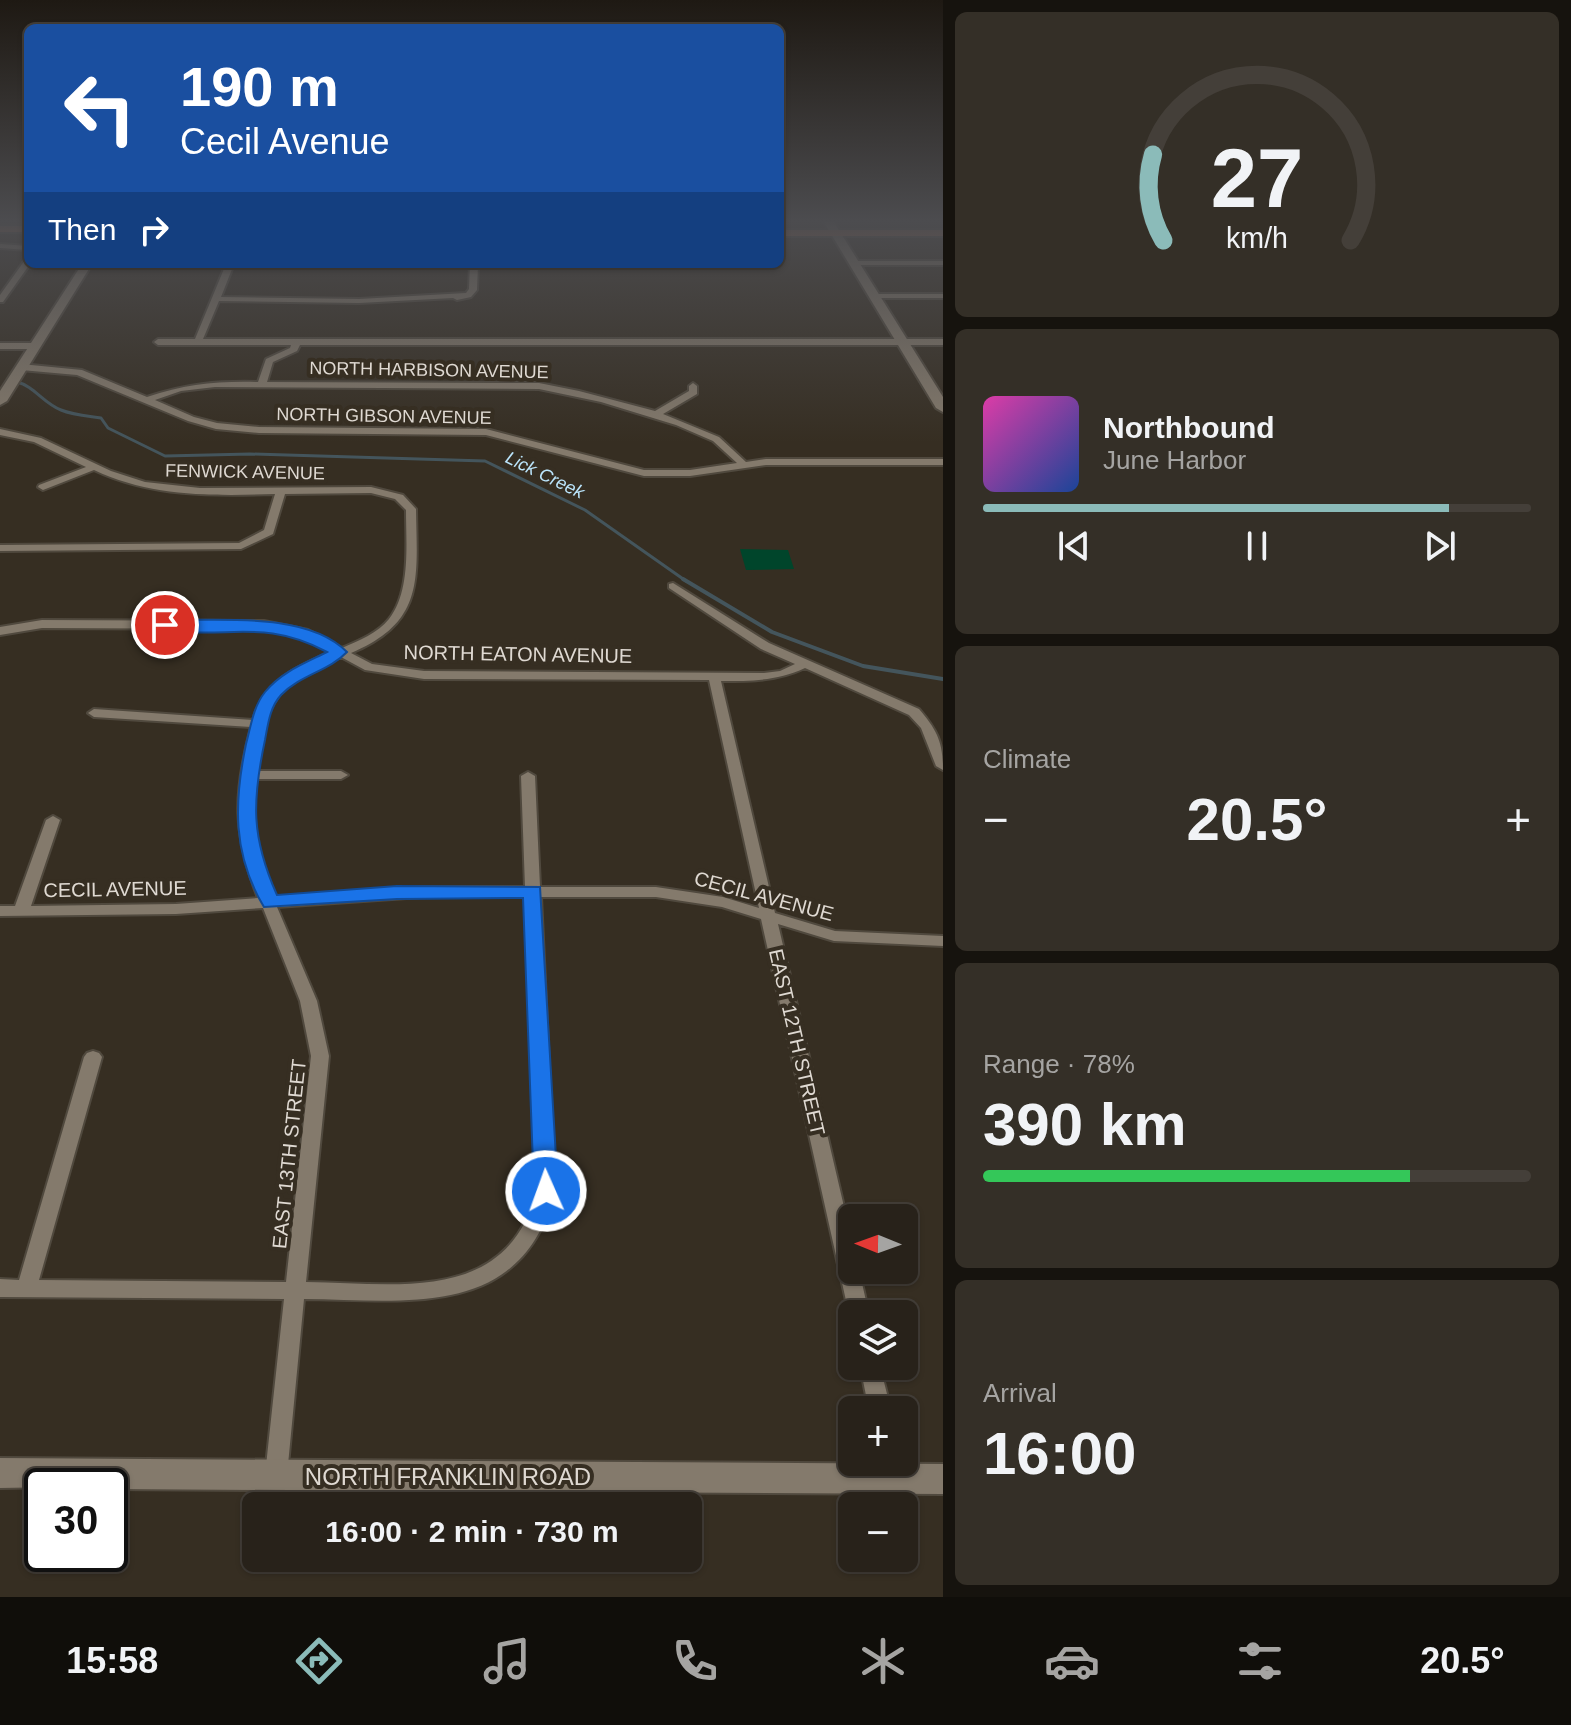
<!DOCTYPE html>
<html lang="en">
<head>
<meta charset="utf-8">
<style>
  body { margin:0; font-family:Arial,sans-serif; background:#342f27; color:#f1f3f6; height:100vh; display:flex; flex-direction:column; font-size:30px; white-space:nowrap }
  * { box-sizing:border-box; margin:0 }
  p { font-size:26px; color:#a5a4a2 }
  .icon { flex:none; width:44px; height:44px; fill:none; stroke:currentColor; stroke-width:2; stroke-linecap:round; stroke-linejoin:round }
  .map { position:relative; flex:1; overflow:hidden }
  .drawer { display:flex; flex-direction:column; gap:12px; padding:12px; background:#16130e; width:628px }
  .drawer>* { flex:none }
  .guide { position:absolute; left:24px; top:24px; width:760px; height:244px; border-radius:12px; box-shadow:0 2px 6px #0004,0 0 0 2px #443f39; background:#1a4fa0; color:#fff; overflow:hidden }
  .needle { width:52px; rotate:271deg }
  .controls { position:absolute; left:838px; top:1204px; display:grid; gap:16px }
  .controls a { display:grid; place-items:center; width:80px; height:80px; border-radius:12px; background:#28221a; box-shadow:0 2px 6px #0004,0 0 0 2px #443f39; font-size:40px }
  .speed { position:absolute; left:24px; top:1468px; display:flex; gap:16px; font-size:40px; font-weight:700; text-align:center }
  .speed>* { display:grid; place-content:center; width:104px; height:104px; border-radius:50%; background:#28221a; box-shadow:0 2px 6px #0004,0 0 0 2px #443f39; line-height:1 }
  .speed .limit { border:4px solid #111; border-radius:12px; background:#fff; color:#111 }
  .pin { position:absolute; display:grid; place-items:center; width:68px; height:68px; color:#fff; margin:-34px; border:4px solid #fff; border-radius:50%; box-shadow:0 2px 8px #0007 }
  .me { position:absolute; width:88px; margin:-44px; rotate:358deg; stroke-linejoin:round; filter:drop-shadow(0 0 6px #0008) }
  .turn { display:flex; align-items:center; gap:28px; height:168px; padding:0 24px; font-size:36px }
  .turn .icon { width:104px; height:104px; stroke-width:2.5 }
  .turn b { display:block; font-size:56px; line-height:68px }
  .then { display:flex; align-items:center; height:76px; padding:0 24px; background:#0003; gap:16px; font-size:30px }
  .big { font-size:60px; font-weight:600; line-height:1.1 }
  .drawer .tile { flex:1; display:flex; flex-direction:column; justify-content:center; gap:12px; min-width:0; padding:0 28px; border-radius:12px; background:#342f27 }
  .drawer .dial { align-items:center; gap:0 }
  .dial svg { height:208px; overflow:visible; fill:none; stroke:#443f39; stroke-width:7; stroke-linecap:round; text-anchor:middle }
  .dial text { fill:#f1f3f6; stroke:none }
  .song { display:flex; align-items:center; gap:24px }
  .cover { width:96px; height:96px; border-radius:12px; background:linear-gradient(135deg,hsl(320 70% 55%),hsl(220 70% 35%)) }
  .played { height:8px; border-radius:4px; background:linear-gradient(90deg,#8bbbb9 85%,#443f39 85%) }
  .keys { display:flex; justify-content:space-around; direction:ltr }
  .heat { display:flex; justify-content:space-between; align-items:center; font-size:44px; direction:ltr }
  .charge { height:12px; border-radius:6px; background:linear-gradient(90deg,#34c759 78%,#443f39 0) }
  .trip { position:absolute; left:242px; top:1492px; width:460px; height:80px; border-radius:12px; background:#28221a; box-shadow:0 2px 6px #0004,0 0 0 2px #443f39; font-weight:600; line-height:80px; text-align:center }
  .menu { display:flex; height:128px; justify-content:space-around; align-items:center; background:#100e0a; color:#a5a4a2 }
  .menu .icon { width:56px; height:56px }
  .menu .current { color:#8bbbb9 }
  .menu b { font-size:36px; color:#f1f3f6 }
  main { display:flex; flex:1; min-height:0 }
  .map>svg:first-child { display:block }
</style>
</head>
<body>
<main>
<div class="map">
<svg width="943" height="1597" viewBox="0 0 943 1597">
  <rect width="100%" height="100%" fill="#362e22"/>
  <path fill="#00452b" d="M740,549L788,550L794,569L746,570Z"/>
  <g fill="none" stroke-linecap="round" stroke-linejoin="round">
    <path stroke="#44555c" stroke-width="3" d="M17,382C34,386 43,403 61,410C73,415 88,416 101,418L108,428L165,456L250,454L485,461L585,510L686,581"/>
    <path stroke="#44555c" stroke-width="4" d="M683,579L772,632L863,666L943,679"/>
    <g stroke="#50493e" stroke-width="4">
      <path id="street" d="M0,244L28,246V250L0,248Z
        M25,260H28V264H30L3,302H0V295Z
        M854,261H943V265H851V261Z
        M226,264H234L221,297L359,299L466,293L469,289L470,264H478L477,290L471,297L457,300L453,298L359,303L219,301L203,339H943V345H300L297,351L273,362L267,382L539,383L579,391L655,411L689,391V386L693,383L697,386V394L663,414L719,437L746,462L766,459H943V465H766L690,476H644L486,435L259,433L216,429L188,421L77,375L21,370L17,367L21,364L82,370L147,397C186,384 217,381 258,382L266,359L290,348L291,345H158L154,342L158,339H195ZM215,387L539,389L601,402L676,425L713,441L737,463L690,470H644L486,429L259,427L217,423L194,417L155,400L181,391Z
        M872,294H943V298H872Z
        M0,343H35L39,346L35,349H0Z
        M0,429L41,438L111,471L145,482L200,488L371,487L403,495L416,509C417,579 425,622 351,653L372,664L424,671L764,673L780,671L795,664L761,649L669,588V584L673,583L769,643L919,709C937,730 943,742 943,770L936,766L921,728L909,715L805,668C777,681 752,681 721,681L775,913L835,931L943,936V946L834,941L778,924L852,1241V1270H859L869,1314H852V1320L849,1314L761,919L722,907L656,897H541L555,1191C522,1320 409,1300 304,1299L287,1475L284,1483L276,1486L268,1483L265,1475L284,1299L0,1297V1279L19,1280L84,1057L87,1053L93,1051L99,1053L102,1057L39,1280L286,1282L311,1056L300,1001L263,908L176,914L0,916V906H15L46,820L53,816L60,820L31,906L176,904L258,898C233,833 233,795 251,727L94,717L88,713L94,709L253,720C264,681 297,666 331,652L300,636L264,629L42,628L0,635V627L42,620L264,621L308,630L342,648C358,641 378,633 389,619C411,591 406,543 406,510L395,499L371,493L285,494L273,534L241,549L0,551V545L239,543L264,530L275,494C213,496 151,497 94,470L43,490L38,487L39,485L86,467L34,442L0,435ZM341,657L365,670L424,679L709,680L759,908L723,897L656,887H540L535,776L528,772L521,776L525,887H421L273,897C258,857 249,822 253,779H341L348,775L341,771H255C266,701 274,685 341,657ZM421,897H526L537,1191C506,1305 398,1283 306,1282L329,1056L317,1001L277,907Z
        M860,1366H880L891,1410H869Z"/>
    </g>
    <g stroke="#50493e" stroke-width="4">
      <path id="secondary" d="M822,219H832L943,397V412L936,408Z
        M82,264H92L7,401L0,405V391Z
        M0,1458L943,1464V1494L110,1489V1486L0,1488Z"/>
    </g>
    <g stroke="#50493e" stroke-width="4">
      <path id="primary" d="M0,226H28V232H0Z
        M780,230H943V236H780Z"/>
    </g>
    <use href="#street" fill="#847a6c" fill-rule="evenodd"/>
    <use href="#secondary" fill="#847a6c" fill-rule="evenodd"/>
    <use href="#primary" fill="#c77956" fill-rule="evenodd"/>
  </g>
  <linearGradient id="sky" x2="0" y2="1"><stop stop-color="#1e1913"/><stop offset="0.5" stop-color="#4c4c4f"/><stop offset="1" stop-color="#4c4c4f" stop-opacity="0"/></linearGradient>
  <rect width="943" height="442" fill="url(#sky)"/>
  <path fill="#1a73e8" stroke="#114b97" stroke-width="2" d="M165,620C218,621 307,611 347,652C329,671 300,675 281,695C270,707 268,724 265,740C252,801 251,837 277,895L397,886L540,887L558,1191L555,1198L546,1201L537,1198L534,1191L523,898L397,899L264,907C232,854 234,802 246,744C251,726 253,707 265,692C281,672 305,663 327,652C260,616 223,642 160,628V621Z"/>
  <g text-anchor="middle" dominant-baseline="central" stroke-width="8" stroke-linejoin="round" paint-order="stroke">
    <g font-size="18" fill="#dfd9d2" stroke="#362e22">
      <text transform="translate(429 370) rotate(1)">NORTH HARBISON AVENUE</text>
      <text transform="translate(384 416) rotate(1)">NORTH GIBSON AVENUE</text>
      <text transform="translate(245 472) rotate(1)">FENWICK AVENUE</text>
    </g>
    <g font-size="18" font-style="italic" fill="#bbe5fc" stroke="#362e22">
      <text transform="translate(545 475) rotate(26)">Lick Creek</text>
    </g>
    <g font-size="20" fill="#dfd9d2" stroke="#362e22">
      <text transform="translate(518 654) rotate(1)">NORTH EATON AVENUE</text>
      <text transform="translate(115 889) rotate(-1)">CECIL AVENUE</text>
      <text transform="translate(764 896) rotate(15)">CECIL AVENUE</text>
      <text transform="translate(797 1042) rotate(77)">EAST 12TH STREET</text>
      <text transform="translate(289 1154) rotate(-84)">EAST 13TH STREET</text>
    </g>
    <g font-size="24" fill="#dfd9d2" stroke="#362e22">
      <text x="448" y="1476">NORTH FRANKLIN ROAD</text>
    </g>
  </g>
</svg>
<div class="controls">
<a><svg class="needle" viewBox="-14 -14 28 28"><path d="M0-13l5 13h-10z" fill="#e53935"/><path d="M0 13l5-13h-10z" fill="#a5a4a2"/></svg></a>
<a><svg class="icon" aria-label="layers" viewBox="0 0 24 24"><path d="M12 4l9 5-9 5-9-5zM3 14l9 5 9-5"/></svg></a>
<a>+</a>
<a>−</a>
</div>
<div class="speed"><div class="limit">30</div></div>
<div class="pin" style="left:165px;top:625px;background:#d93025"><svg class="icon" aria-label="arrive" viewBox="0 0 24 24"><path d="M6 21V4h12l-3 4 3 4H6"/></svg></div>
<svg class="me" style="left:546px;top:1191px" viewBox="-20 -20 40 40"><circle r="17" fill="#1a73e8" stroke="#fff" stroke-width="3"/><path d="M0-11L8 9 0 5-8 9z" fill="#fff"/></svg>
<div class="trip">16:00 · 2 min · 730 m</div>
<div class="guide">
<div class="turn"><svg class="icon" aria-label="left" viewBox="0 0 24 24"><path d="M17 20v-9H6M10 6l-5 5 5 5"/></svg><div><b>190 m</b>Cecil Avenue</div></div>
<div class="then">Then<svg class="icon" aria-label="right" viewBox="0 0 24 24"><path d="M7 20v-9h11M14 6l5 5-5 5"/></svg></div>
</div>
</div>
<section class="drawer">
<div class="tile dial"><svg viewBox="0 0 100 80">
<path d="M14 69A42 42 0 1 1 86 69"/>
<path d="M14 69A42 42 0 0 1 10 36" stroke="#8bbbb9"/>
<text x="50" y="56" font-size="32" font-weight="700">27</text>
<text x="50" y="72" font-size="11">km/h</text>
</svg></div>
<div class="tile">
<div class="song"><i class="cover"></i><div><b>Northbound</b><p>June Harbor</p></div></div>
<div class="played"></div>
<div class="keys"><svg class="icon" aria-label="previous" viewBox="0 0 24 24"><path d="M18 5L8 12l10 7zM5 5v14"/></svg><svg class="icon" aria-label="pause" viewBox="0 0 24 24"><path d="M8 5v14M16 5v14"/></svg><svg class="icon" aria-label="next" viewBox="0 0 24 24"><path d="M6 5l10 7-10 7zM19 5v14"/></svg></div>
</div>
<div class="tile"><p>Climate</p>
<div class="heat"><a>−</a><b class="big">20.5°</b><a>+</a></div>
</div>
<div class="tile"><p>Range · 78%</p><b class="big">390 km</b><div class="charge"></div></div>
<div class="tile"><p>Arrival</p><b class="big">16:00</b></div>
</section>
</main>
<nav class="menu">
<b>15:58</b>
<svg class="icon current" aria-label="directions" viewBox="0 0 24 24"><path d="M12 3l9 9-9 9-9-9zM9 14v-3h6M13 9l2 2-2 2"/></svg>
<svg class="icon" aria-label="music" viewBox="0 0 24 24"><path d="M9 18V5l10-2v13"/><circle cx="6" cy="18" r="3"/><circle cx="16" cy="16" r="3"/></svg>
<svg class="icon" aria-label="phone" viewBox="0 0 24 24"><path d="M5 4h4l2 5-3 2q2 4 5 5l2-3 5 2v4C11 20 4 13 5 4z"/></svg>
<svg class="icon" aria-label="climate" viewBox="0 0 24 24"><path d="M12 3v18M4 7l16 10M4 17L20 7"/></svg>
<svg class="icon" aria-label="car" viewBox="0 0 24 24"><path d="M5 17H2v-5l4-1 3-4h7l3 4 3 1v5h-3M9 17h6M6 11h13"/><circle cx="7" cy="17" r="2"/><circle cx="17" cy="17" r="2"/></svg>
<svg class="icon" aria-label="filters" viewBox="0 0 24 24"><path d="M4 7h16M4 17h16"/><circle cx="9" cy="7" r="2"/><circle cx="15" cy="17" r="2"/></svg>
<b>20.5°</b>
</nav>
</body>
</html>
